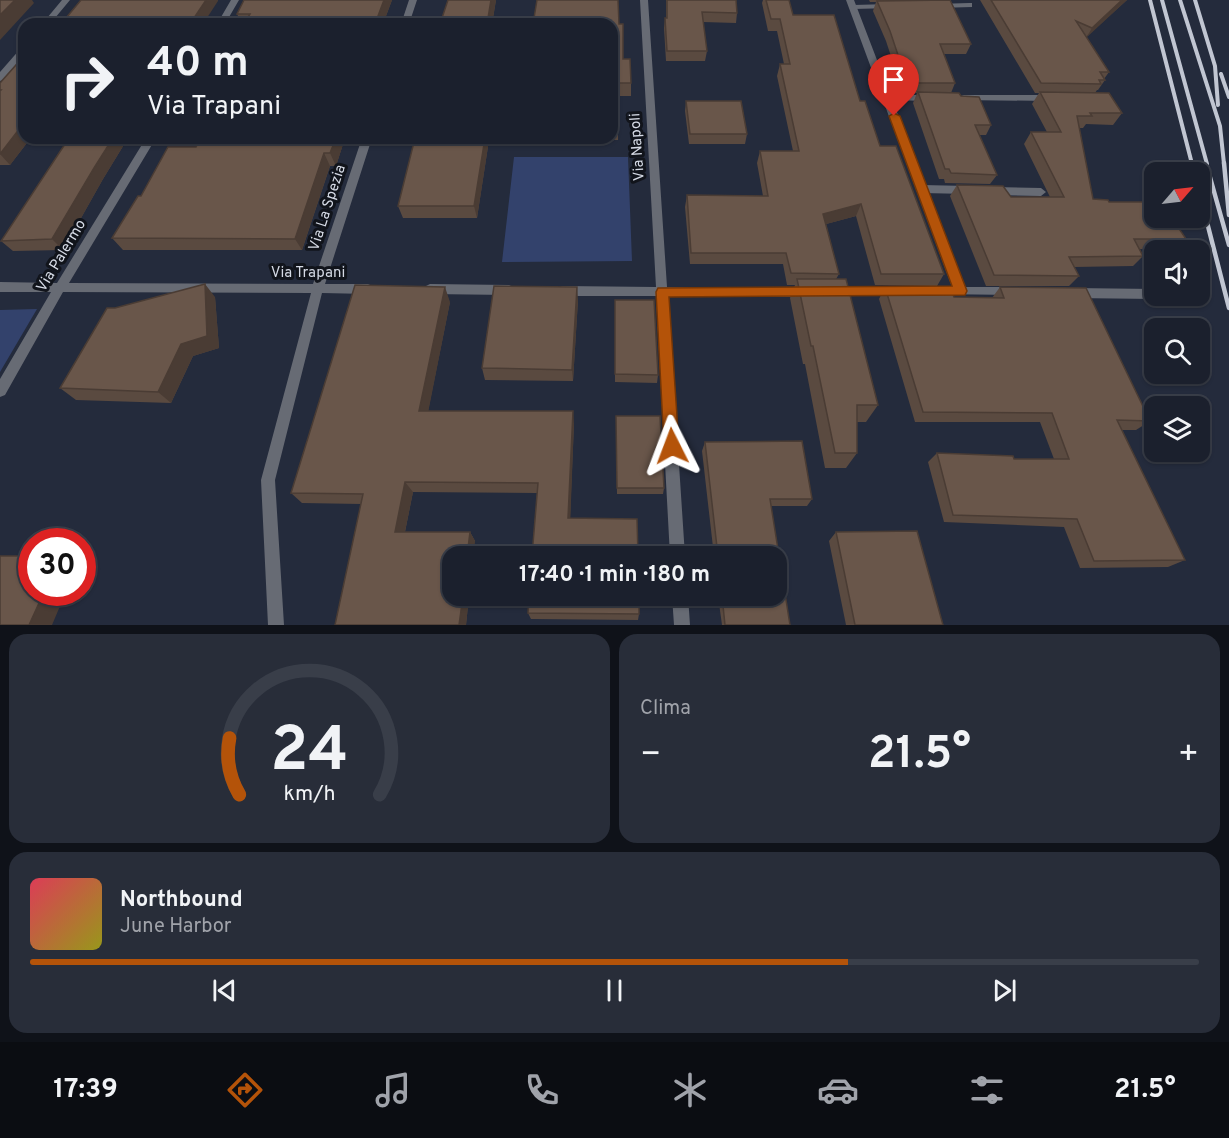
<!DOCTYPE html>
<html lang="it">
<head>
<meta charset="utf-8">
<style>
  body { margin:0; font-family:Overpass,sans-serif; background:#282d39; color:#f1f3f6; height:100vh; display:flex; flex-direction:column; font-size:22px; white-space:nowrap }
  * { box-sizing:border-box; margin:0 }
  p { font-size:20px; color:#a0a3aa }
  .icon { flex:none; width:33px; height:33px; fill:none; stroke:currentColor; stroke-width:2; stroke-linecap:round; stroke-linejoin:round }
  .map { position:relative; height:625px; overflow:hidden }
  .drawer { display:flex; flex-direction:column; gap:9px; padding:9px; background:#0f1219; flex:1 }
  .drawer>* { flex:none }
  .banner { position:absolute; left:18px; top:18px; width:600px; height:126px; border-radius:18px; box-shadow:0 2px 4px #0004,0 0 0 2px #393e49; background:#1b202d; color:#f1f3f6; overflow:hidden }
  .needle { width:39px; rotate:62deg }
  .buttons { position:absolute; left:1144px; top:162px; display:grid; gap:12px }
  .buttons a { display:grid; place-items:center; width:66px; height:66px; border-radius:12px; background:#1b202d; box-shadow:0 2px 4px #0004,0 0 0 2px #393e49; font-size:30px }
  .speed { position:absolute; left:18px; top:528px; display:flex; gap:12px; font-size:30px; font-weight:700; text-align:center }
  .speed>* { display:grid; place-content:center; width:78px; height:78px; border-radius:50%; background:#1b202d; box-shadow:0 2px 4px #0004,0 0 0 2px #393e49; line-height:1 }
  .speed .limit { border:9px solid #d22; background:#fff; color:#111 }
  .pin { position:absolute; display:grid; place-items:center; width:51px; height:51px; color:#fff; margin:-62px -26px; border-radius:50% 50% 50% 0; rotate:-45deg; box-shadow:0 0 6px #0007 }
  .pin .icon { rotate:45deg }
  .me { position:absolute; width:66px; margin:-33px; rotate:357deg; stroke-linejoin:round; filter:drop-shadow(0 0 4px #0008) }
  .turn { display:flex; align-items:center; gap:21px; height:126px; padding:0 30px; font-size:27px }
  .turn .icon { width:78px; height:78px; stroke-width:2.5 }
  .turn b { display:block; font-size:42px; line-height:51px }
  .big { font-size:45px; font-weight:700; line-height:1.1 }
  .drawer .widget { flex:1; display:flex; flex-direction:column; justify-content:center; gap:9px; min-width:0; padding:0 21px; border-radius:18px; background:#282d39 }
  .drawer .dial { align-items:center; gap:0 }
  .dial svg { height:156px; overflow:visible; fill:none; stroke:#393e49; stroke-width:7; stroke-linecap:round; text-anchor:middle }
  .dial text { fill:#f1f3f6; stroke:none }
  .song { display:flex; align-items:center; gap:18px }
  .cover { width:72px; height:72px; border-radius:9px; background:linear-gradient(135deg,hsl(350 70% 55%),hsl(60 70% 35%)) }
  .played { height:6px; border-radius:3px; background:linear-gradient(90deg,#b45309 70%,#393e49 70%) }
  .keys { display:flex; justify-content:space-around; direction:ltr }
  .heat { display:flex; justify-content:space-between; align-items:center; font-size:33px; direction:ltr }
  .drawer .tiles { flex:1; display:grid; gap:9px; grid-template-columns:1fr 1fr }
  .widget:last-child { grid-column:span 2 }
  .trip { position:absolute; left:442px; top:546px; width:345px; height:60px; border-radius:18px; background:#1b202d; box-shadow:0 2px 4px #0004,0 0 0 2px #393e49; font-weight:700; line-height:60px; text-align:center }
  .dock { display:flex; height:96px; justify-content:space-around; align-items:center; background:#0b0d12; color:#a0a3aa }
  .dock .icon { width:42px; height:42px }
  .dock .active { color:#b45309 }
  .dock b { font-size:27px; color:#f1f3f6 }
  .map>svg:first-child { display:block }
</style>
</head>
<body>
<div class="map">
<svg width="1229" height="625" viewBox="0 0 1229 625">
  <rect width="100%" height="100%" fill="#242b3c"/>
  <path fill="#33426c" d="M514,157H628L632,261L502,262Z
    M37,309L0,372V310Z"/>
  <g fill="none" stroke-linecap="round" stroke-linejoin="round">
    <path fill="#676b74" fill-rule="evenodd" d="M969,3H972V7L937,8L933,6L937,4Z
      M890,4L894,6L893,8L853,9L849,7L853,5Z
      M887,95H931L936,98L931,101L884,100V96Z
      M964,95H1051L1056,98L1051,101L961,100V96Z
      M922,185L968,186L973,190L968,194L922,193L917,189Z
      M992,187L1041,188L1046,192L1041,196L992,195L987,191Z"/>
    <path fill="#676b74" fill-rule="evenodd" d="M62,0H70L50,24H42Z
      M231,0H239L225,24H217Z
      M409,0H417L409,24H401Z
      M640,0H648L667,287H809L813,289L815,292L813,295L809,297L668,296L685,556H670L656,296H562L558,294L556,291L558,288L562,286L656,287Z
      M846,0H854L964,287H1013L1017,289L1019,292L1017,295L933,294L931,291L933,288L952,287Z
      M24,47V55L3,80L0,81V72L21,48Z
      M146,138H156L69,283L313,284L362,138H372L325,284H368L372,286L374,289L372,292L368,294L322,293L275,480L284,625H268L261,480L311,293L63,292L5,395L0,397V379L51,292H0V282L57,283Z
      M430,284L509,285L513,287L515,290L513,293L509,295L430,294L426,292L424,289L426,286Z
      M835,286H899L903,288L905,291L903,294L899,296H835L831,294L829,291L831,288Z
      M1072,288L1155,289V296H1160L1155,299L1072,298L1068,296L1066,293L1068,290Z
      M672,596H688L690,625H674Z"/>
    <path stroke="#c1c6d2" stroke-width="4" d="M1150,0L1192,164
      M1162,0L1207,164
      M1180,0L1220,126L1224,164
      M1195,0L1215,66L1218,105
      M1221,74L1229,97"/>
    <path stroke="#c1c6d2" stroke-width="4.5" d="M1192,163L1194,172
      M1206,163L1229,245
      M1224,163L1229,215
      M1200,195L1229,308"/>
  </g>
  <path fill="#5a4a40" d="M244,0H392L383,24H242L237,14Z
    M496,0L492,24H619L623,59L631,83V96H618V140H489L477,218H403L398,206L415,138H612V24H440Z
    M666,0H736L737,13L736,23L703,22L707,51L705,61H666L664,28L665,18H666Z
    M763,0H789L793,15L860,101L880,146L944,274L937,286L875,285L856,216L826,224L839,274L836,279L878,405L866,422H857V453L846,468H825L805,364H803L790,298L795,285H787L783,264H690L685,207L687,195L763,196L757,163L760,151H793L777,76L780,64H784L777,31H768L762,3Z
    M869,0H950L971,44L966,54H944L955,83L951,93L961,96L991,125L986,135H979L997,175L990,184L945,183L944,179H939L913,103L917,93H910L909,90H902L886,41L873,11L876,2H870Z
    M980,0H1127L1086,37L1109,72L1104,79L1105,80L1098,90H1097L1095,93L1122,113L1113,125L1086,124L1083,128H1079L1093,199L1109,202L1186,239L1174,250L1140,249L1143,256L1133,266L1074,267L1079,276L1069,286H986L950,196L957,185L1011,197H1050L1024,144L1031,132H1047L1032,104L1039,93H1035Z
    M24,56V138H128L103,179L63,250L13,251L1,241L68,139H30L10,165H0V83Z
    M686,101L747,134L745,144H689L685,111Z
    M201,138H345L336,166H330L302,250H123L112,238L141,196L196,147Z
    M885,287L954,297L992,298L1000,287L1150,421L1136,430H1122L1185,560L1168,567L1080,568L1064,527L944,522L928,462L937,453L1014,459H1054L1040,422H915L879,299Z
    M215,297L219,348L193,356L171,403L76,400L60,388L115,308Z
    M578,300L573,381L485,380L482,368Z
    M615,300L658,375L657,383L615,382Z
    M450,302L428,411L574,423L570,518L532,556L537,493L413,492L405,532H470L475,541L453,596H469L466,625H335L361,504L302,503L291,493Z
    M616,416L664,488L663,494H617Z
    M705,442L812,499L807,506H771L790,625H722L718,596H777V556H714L702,451Z
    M836,532L943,625H846L829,541Z
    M528,613L639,614L638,620L531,619Z"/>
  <path fill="#4a3c34" d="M15,0H32L34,3L0,40V15Z
    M206,0H218V1L203,24H190Z
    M384,0H392L383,24H375Z
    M491,0H496L492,24H487Z
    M1122,0H1127L1086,38L1092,28Z
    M20,128L24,133V138L30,139L10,165L0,154Z
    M113,138H128L103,179L63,250L52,239L94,168Z
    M336,138H345L336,166L330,153Z
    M485,138H489V140L477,218L474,206Z
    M324,153L330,166L302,250L295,239Z
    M861,204L856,216L819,226L823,214Z
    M205,284L215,297L219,348L193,356L171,403L158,392L181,344Z
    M445,287L450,302L426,423L419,411Z
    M577,287L578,300L573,381L572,370Z
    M573,411L574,423L570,528L568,518Z
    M405,482L413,492L403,541L395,532Z
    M470,532L475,541L474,556H467Z
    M44,592H66L52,625H29Z
    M463,596H469L466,625H459Z"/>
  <path fill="#69564a" stroke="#4a3c34" stroke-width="1.5" d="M0,0H15L0,15Z
    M81,0H206L190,24H61Z
    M244,0H384L375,24H244L250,14H237Z
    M448,0H491L487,24H533L537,0H618L619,24H623V59H630L631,83H618V127H612V24H440Z
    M667,0H736L737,13L702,12L707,51H667L665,18H667Z
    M766,0H789L793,15H834L860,101H865L880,146H896L944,274H881L861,204L823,214L839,274L791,273L786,253H691L687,195L768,196L760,151H799L780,64H790L780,19H771Z
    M950,0L971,44H940L955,83H914L913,80L906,79L890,31L877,1Z
    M991,0H1122L1092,28L1076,21L1109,72H1100L1105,80H1099L1101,84L1041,83Z
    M24,56V128H20L0,154V91L1,90H0V83Z
    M918,92L959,93L961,96L979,97L991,125H975L997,175L951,173L949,169H945Z
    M1040,92L1109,93L1122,113H1090L1092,116H1077L1093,199L1108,200L1109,202H1155V218H1172L1186,239H1134L1143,256L1069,257L1079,276L994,275L957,185L1003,186L1011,197H1064L1031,132H1061Z
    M686,101H741L747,134H690Z
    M69,138H113L94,168L52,239L1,241Z
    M201,138H336L330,153H324L295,239L112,238L138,196H141L168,147H196Z
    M415,138H485L474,206H398Z
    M797,279H846L878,405H857V453H835L813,346H811Z
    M205,284L207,336L181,344L158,392L60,388L107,308H115Z
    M355,285L445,287L419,411H573L568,518L637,519L638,556H532L538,483L405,482L395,532H470L467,556H453V596H463L459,625H335L363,494L291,493Z
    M494,286L577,287L572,370L482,368Z
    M885,287H950L954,297L1004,298L1000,287L1086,288L1150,421L1117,420L1185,560L1094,561L1077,519L953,515L937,453L1013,456L1014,459H1069L1052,413L923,412Z
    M615,300H654L658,375L615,374Z
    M616,416H660L664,488H617Z
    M802,441L812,499H770L790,625H725L722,596H777V556H718L705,442Z
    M917,531L943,625H855L836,532Z
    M0,556H32V592H44L29,625H0Z
    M529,596H639V614L528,613Z"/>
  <path fill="#b45309" stroke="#753606" stroke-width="1.5" d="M894,113L900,116L967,291L965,295L669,297L679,446L677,451L672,454L666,451L664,446L656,292L658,288L952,286L889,116Z"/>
  <g text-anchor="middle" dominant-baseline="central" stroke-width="6" stroke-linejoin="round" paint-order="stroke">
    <g font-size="15" fill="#d5dae5" stroke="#11141b">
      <text transform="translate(638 147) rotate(-94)">Via Napoli</text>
      <text transform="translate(328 208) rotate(-72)">Via La Spezia</text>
      <text transform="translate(62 256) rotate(-59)">Via Palermo</text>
      <text x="308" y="273">Via Trapani</text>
    </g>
  </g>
</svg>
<div class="buttons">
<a><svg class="needle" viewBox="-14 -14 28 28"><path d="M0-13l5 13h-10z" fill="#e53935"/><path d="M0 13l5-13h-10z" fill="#a0a3aa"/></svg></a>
<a><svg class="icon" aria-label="sound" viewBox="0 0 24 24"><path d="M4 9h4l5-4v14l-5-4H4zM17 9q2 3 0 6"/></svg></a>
<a><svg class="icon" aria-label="search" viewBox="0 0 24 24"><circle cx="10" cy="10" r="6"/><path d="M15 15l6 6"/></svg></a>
<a><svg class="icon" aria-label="layers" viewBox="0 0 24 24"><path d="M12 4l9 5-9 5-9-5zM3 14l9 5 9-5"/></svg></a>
</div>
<div class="speed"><div class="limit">30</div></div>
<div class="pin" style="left:894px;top:116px;background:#d93025"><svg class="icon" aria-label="arrive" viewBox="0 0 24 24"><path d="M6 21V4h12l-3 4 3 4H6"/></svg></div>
<svg class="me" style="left:672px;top:446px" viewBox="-20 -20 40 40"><path d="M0-17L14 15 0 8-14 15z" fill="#b45309" stroke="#fff" stroke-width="4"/></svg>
<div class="trip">17:40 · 1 min · 180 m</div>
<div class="banner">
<div class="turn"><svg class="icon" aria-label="right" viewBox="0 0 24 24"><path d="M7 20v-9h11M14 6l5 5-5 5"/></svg><div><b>40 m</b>Via Trapani</div></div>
</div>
</div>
<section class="drawer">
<div class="tiles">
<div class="widget dial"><svg viewBox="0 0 100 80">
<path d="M14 69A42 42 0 1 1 86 69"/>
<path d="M14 69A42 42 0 0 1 9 40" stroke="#b45309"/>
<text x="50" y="56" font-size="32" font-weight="700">24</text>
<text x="50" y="72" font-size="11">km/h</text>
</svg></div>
<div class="widget"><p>Clima</p>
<div class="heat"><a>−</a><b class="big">21.5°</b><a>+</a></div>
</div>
<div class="widget">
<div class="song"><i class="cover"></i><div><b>Northbound</b><p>June Harbor</p></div></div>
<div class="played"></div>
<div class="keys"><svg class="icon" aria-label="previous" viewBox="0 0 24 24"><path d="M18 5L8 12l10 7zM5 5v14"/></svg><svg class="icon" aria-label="pause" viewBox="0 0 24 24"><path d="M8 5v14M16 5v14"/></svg><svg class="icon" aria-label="next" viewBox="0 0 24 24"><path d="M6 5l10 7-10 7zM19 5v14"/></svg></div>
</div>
</div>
</section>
<nav class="dock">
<b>17:39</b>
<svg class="icon active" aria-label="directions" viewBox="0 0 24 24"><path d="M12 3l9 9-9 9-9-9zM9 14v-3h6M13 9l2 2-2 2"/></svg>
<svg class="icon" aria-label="music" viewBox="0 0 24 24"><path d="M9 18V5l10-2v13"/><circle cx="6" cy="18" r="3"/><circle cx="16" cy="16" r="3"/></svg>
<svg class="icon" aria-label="phone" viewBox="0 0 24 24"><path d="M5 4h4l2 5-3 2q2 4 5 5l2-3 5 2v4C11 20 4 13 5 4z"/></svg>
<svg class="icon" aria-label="climate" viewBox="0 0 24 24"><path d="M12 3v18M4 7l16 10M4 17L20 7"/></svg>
<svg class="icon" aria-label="car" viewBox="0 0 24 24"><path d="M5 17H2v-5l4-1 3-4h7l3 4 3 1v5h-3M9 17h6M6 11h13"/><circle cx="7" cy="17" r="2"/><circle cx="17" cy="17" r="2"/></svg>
<svg class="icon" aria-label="filters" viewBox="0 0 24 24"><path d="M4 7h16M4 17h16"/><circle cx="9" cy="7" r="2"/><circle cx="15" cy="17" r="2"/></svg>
<b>21.5°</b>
</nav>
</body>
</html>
